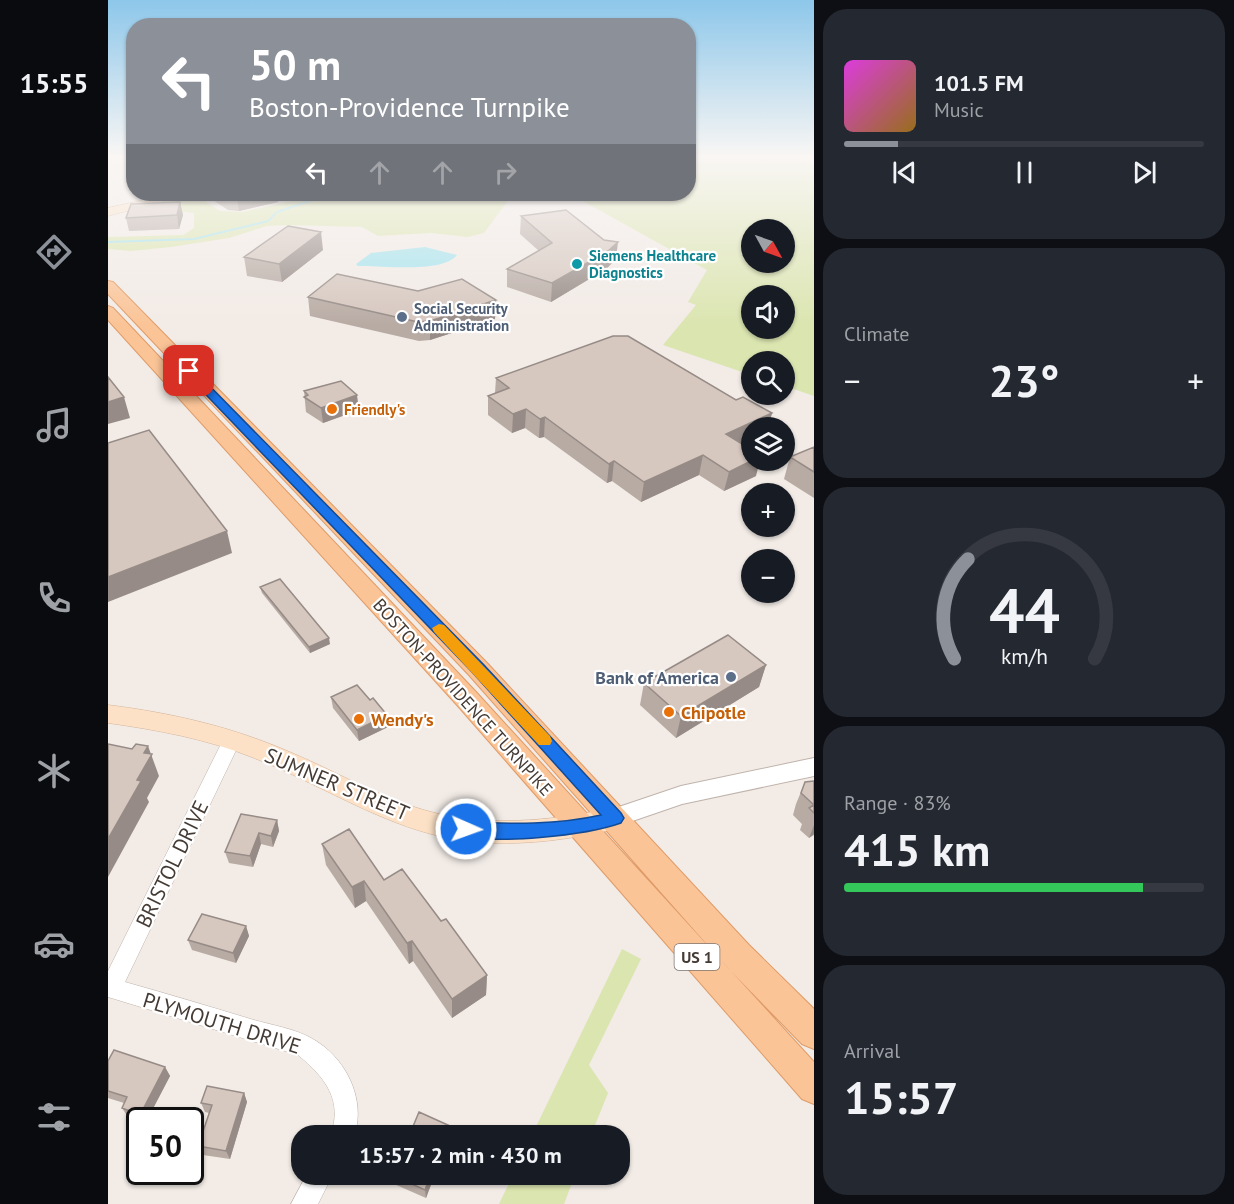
<!DOCTYPE html>
<html lang="en">
<head>
<meta charset="utf-8">
<style>
  body { margin:0; font-family:"PT Sans",sans-serif; background:#242831; color:#f1f3f6; height:100vh; display:flex; flex-direction:column; font-size:22px; white-space:nowrap }
  * { box-sizing:border-box; margin:0 }
  p { font-size:20px; color:#9ea1a6 }
  .icon { flex:none; width:33px; height:33px; fill:none; stroke:currentColor; stroke-width:2; stroke-linecap:round; stroke-linejoin:round }
  .map { position:relative; flex:1; overflow:hidden }
  .side { display:flex; flex-direction:column; gap:9px; padding:9px; background:#0d0f14; width:420px }
  .side>* { flex:none }
  .banner { position:absolute; left:18px; top:18px; width:570px; height:183px; border-radius:24px; box-shadow:0 2px 4px #0004; background:#8c9099; color:#fff; overflow:hidden }
  .needle { width:39px; rotate:130deg }
  .buttons { position:absolute; left:633px; top:219px; display:grid; gap:12px }
  .buttons a { display:grid; place-items:center; width:54px; height:54px; border-radius:50%; background:#171b24; box-shadow:0 2px 4px #0004; font-size:30px }
  .speed { position:absolute; left:18px; top:1107px; display:flex; gap:12px; font-size:30px; font-weight:700; text-align:center }
  .speed>* { display:grid; place-content:center; width:78px; height:78px; border-radius:50%; background:#171b24; box-shadow:0 2px 4px #0004; line-height:1 }
  .speed .limit { border:3px solid #111; border-radius:9px; background:#fff; color:#111 }
  .pin { position:absolute; display:grid; place-items:center; width:51px; height:51px; color:#fff; margin:-26px; border-radius:12px; box-shadow:0 3px 9px #0006 }
  .me { position:absolute; width:66px; margin:-33px; rotate:92deg; stroke-linejoin:round; filter:drop-shadow(0 0 4px #0008) }
  .turn { display:flex; align-items:center; gap:21px; height:126px; padding:0 24px; font-size:27px }
  .turn .icon { width:78px; height:78px; stroke-width:2.5 }
  .turn b { display:block; font-size:42px; line-height:51px }
  .lanes { display:flex; align-items:center; height:57px; padding:0 24px; background:#0003; justify-content:center; gap:30px; direction:ltr }
  .lanes .off { opacity:.35 }
  .big { font-size:45px; font-weight:700; line-height:1.1 }
  .side .widget { flex:1; display:flex; flex-direction:column; justify-content:center; gap:9px; min-width:0; padding:0 21px; border-radius:24px; background:#242831 }
  .side .dial { align-items:center; gap:0 }
  .dial svg { height:156px; overflow:visible; fill:none; stroke:#363941; stroke-width:7; stroke-linecap:round; text-anchor:middle }
  .dial text { fill:#f1f3f6; stroke:none }
  .song { display:flex; align-items:center; gap:18px }
  .cover { width:72px; height:72px; border-radius:9px; background:linear-gradient(135deg,hsl(300 70% 55%),hsl(40 70% 35%)) }
  .played { height:6px; border-radius:3px; background:linear-gradient(90deg,#8c9099 15%,#363941 15%) }
  .keys { display:flex; justify-content:space-around; direction:ltr }
  .heat { display:flex; justify-content:space-between; align-items:center; font-size:33px; direction:ltr }
  .charge { height:9px; border-radius:4px; background:linear-gradient(90deg,#34c759 83%,#363941 0) }
  .trip { position:absolute; left:183px; top:1125px; width:339px; height:60px; border-radius:24px; background:#171b24; box-shadow:0 2px 4px #0004; font-weight:700; line-height:60px; text-align:center }
  main { display:flex; flex:1; min-height:0 }
  .tab-bar { display:flex; flex-direction:column; width:108px; justify-content:space-around; align-items:center; background:#090b0e; color:#9ea1a6 }
  .tab-bar .icon { width:42px; height:42px }
  .tab-bar .selected { color:#8c9099 }
  .tab-bar b { font-size:27px; color:#f1f3f6 }
  .map>svg:first-child { display:block }
</style>
</head>
<body>
<main>
<nav class="tab-bar">
<b>15:55</b>
<svg class="icon selected" aria-label="directions" viewBox="0 0 24 24"><path d="M12 3l9 9-9 9-9-9zM9 14v-3h6M13 9l2 2-2 2"/></svg>
<svg class="icon" aria-label="music" viewBox="0 0 24 24"><path d="M9 18V5l10-2v13"/><circle cx="6" cy="18" r="3"/><circle cx="16" cy="16" r="3"/></svg>
<svg class="icon" aria-label="phone" viewBox="0 0 24 24"><path d="M5 4h4l2 5-3 2q2 4 5 5l2-3 5 2v4C11 20 4 13 5 4z"/></svg>
<svg class="icon" aria-label="climate" viewBox="0 0 24 24"><path d="M12 3v18M4 7l16 10M4 17L20 7"/></svg>
<svg class="icon" aria-label="car" viewBox="0 0 24 24"><path d="M5 17H2v-5l4-1 3-4h7l3 4 3 1v5h-3M9 17h6M6 11h13"/><circle cx="7" cy="17" r="2"/><circle cx="17" cy="17" r="2"/></svg>
<svg class="icon" aria-label="filters" viewBox="0 0 24 24"><path d="M4 7h16M4 17h16"/><circle cx="9" cy="7" r="2"/><circle cx="15" cy="17" r="2"/></svg>
</nav>
<div class="map">
<svg width="706" height="1204" viewBox="0 0 706 1204">
  <rect width="100%" height="100%" fill="#f2ebe6"/>
  <path fill="#dbe5b0" fill-rule="evenodd" d="M581,157H691V159L706,165V396L677,386L676,362H644L643,375L555,345L588,305L580,302L599,270L462,194H580ZM644,230H676V262H644ZM644,296H676V328H644Z
    M180,194H405L376,233L360,237L323,233L270,236L254,227L180,225L159,226L121,238L63,247L23,251L0,249V237L75,235L86,228V213L36,207L88,195L112,211L134,212L185,201Z
    M514,949L533,959L481,1065L500,1093L483,1135H424Z
    M405,1175V1174L467,1175L456,1204H391Z"/>
  <path fill="#a4e3ed" d="M317,247L349,255C334,274 273,265 250,266L248,264L263,253Z"/>
  <g fill="none" stroke-linecap="round" stroke-linejoin="round">
    <path stroke="#a4e3ed" stroke-width="2" d="M0,242L86,239L160,221L169,212L222,194"/>
    <g stroke="#c0b4ac" stroke-width="1">
      <path id="minor" d="M124,733L130,735L133,740L17,982C60,994 103,1007 146,1020C164,1025 187,1029 203,1038C237,1056 259,1099 246,1136H222C236,1101 217,1077 190,1055L0,997V971L115,740L118,735Z
        M199,1174H225L210,1204H183Z"/>
    </g>
    <g stroke="#c0b4ac" stroke-width="2">
      <path id="tertiary" d="M706,758V776L574,804L507,827L499,825L496,818L499,811L573,786Z"/>
    </g>
    <g stroke="#d4b499" stroke-width="1">
      <path id="secondary" d="M65,194H84L0,216V208Z
        M0,705C64,713 125,727 184,753C234,774 282,804 336,815C392,826 451,820 507,807L516,810L520,818L516,826L507,829C451,842 392,849 335,837C268,822 210,783 146,758C99,739 50,730 0,723Z"/>
    </g>
    <g stroke="#df9b67" stroke-width="2">
      <path id="primary" d="M0,281L5,282L379,663L641,945L706,1009V1049L694,1044L619,967L361,675L0,294Z
        M0,306L5,308L368,692L706,1062V1104L694,1099L350,706L0,320Z"/>
    </g>
    <use href="#minor" fill="#fff" fill-rule="evenodd"/>
    <use href="#tertiary" fill="#fff" fill-rule="evenodd"/>
    <use href="#secondary" fill="#fce1c6" fill-rule="evenodd"/>
    <use href="#primary" fill="#fac497" fill-rule="evenodd"/>
  </g>
  <path fill="#b8aba4" d="M104,194H169L170,202L131,211L120,210L105,200Z
    M72,202L75,215L71,229L21,231L18,218Z
    M413,216L508,259L498,269L443,302L399,287V269L431,251L412,234Z
    M215,250L174,282L139,276L136,257Z
    M310,291L388,300L387,319L322,340L311,341L202,316L200,297Z
    M388,378L628,400L664,413L660,428H644L634,444L648,476L616,491L591,475L533,502L504,481L499,483L436,437L431,438L417,428L404,433L380,415V396L387,393Z
    M196,391L251,410L215,423L198,412Z
    M706,447V498L676,479L682,457Z
    M152,587L222,644L202,653L154,593Z
    M658,665L651,687L568,738L532,705L536,683Z
    M223,697L280,727L251,741L225,708Z
    M706,781V835L701,838L692,830L694,824L685,815L688,804L697,782Z
    M169,820L171,831L165,847L153,844L145,867L121,863L117,852Z
    M214,844L276,880L333,921L379,975L378,995L344,1018L305,961L301,964L258,901L247,908L218,865Z
    M138,926L141,936L128,963L84,950L80,940Z
    M0,1061L57,1067L62,1076L39,1120L32,1121L20,1117L14,1108L16,1103L0,1098Z
    M136,1093L139,1102L122,1159L95,1155L90,1146L101,1113L97,1112L93,1103Z
    M285,1174H327L318,1198L286,1184Z"/>
  <path fill="#968b86" d="M148,194H169L170,202L131,211L129,198Z
    M72,202L75,215L71,229L69,215Z
    M213,232L215,250L174,282L171,264Z
    M510,242L508,259L498,269L443,302L444,283Z
    M388,300L387,319L322,340V321Z
    M249,395L251,410L215,423L213,408Z
    M16,397L22,418L0,424V402Z
    M418,409L417,428L404,433L405,414Z
    M664,413L660,428H644V440L613,453L618,434Z
    M437,417L436,437L431,438L432,419Z
    M595,455L591,475L533,502L536,482Z
    M645,460H652L648,476L616,491L621,472Z
    M506,461L504,481L499,483L501,464Z
    M119,531L124,553L0,602V577Z
    M221,638L222,644L202,653L201,647Z
    M658,665L651,687L568,738L573,716Z
    M279,715L280,727L251,741L249,730Z
    M40,746L51,776L39,798L41,802L0,877V839L29,780L36,753Z
    M169,820L171,831L165,847L163,836Z
    M706,825V834L701,838Z
    M151,833L153,844L145,867L142,856Z
    M256,881L258,901L247,908L244,887Z
    M138,926L141,936L128,963L125,953Z
    M304,941L305,961L301,964L299,943Z
    M379,975L378,995L344,1018V999Z
    M57,1067L62,1076L39,1120H36L32,1115Z
    M136,1093L139,1102L122,1159L118,1151Z
    M342,1126V1136H338Z
    M323,1174H327L318,1198L317,1190Z"/>
  <path fill="#d6c7bf" stroke="#968b86" stroke-width="1.5" d="M113,194H148L129,198L117,197Z
    M72,202L69,215L18,218L23,204Z
    M458,210L496,240L510,242L500,251L444,283L399,269L444,243L413,216Z
    M180,226L213,232L171,264L136,257Z
    M229,274L310,291L354,279L388,300L322,321L310,322L200,297Z
    M505,336H520L628,400L635,397L664,413L618,434L644,450V460H645L621,472L595,455L536,482L506,461L501,464L437,417L432,419L418,409L405,414L380,396L401,388L388,378Z
    M0,377L16,397L0,402Z
    M233,381L249,395L213,408L196,397L200,395L196,391Z
    M41,430L119,531L0,577V443Z
    M706,447V472L682,457Z
    M172,579L221,638L201,647L152,587Z
    M620,635L658,665L573,716L536,683Z
    M249,685L262,700L265,698L279,715L249,730L223,697Z
    M0,744L24,749L28,744L40,746L36,753L44,754L29,780L33,781L0,839Z
    M706,781V813L701,808L706,805L693,793L697,782Z
    M133,814L169,820L163,836L151,833L142,856L117,852Z
    M241,829L276,880L294,869L333,921L338,919L379,975L344,999L304,941L299,943L256,881L244,887L214,844Z
    M94,914L138,926L125,953L80,940Z
    M6,1050L57,1067L32,1115L14,1108L19,1097L0,1091V1061Z
    M99,1086L136,1093L118,1151L90,1146L104,1105L93,1103Z
    M311,1112L342,1126L338,1136H301Z
    M285,1174H323L317,1190L284,1175Z"/>
  <linearGradient id="sky" x2="0" y2="1"><stop stop-color="#8dc7ea"/><stop offset="0.48" stop-color="#f9f6f4"/><stop offset="1" stop-color="#f9f6f4" stop-opacity="0"/></linearGradient>
  <rect width="706" height="325" fill="url(#sky)"/>
  <path fill="#1a73e8" stroke="#114b97" stroke-width="1.5" d="M78,369H85L376,665L513,813L516,818L513,823C479,835 385,846 352,834L350,829L352,824L358,822C403,824 449,825 493,815L365,673L78,374Z"/>
  <path fill="#f59e0b" d="M331,624L336,625L442,736L444,741L442,745H431L326,632L324,628Z"/>
  <circle fill="#0f9aa8" stroke="#fff" stroke-width="2" cx="469" cy="264" r="6"/>
  <g fill="#5c6f8a" stroke="#fff" stroke-width="2">
    <circle cx="294" cy="317" r="6"/>
    <circle cx="623" cy="677" r="6"/>
  </g>
  <g fill="#e8710a" stroke="#fff" stroke-width="2">
    <circle cx="224" cy="409" r="6"/>
    <circle cx="561" cy="712" r="6"/>
    <circle cx="251" cy="719" r="6"/>
  </g>
  <g text-anchor="middle" dominant-baseline="central" stroke-width="4.5" stroke-linejoin="round" paint-order="stroke">
    <g font-size="15" font-weight="bold" fill="#0d838f" stroke="#fff" text-anchor="start">
      <text x="481" y="255">Siemens Healthcare<tspan x="481" dy="17">Diagnostics</tspan></text>
    </g>
    <g font-size="15" font-weight="bold" fill="#4e5e75" stroke="#fff" text-anchor="start">
      <text x="306" y="308">Social Security<tspan x="306" dy="17">Administration</tspan></text>
    </g>
    <g font-size="15" font-weight="bold" fill="#c56008" stroke="#fff" text-anchor="start">
      <text x="236" y="409">Friendly's</text>
    </g>
    <rect fill="#fff" stroke="#7d7672" stroke-width="1.5" x="566.5" y="944" width="45" height="26" rx="4.5"/>
    <g font-size="16" font-weight="bold" fill="#453b35">
      <text x="589" y="957">US 1</text>
    </g>
    <g font-size="18" font-weight="bold" fill="#4e5e75" stroke="#fff" text-anchor="end">
      <text x="611" y="677">Bank of America</text>
    </g>
    <g font-size="18" fill="#453b35" stroke="#fff">
      <text transform="translate(355 697) rotate(48)">BOSTON-PROVIDENCE TURNPIKE</text>
    </g>
    <g font-size="18" font-weight="bold" fill="#c56008" stroke="#fff" text-anchor="start">
      <text x="573" y="712">Chipotle</text>
      <text x="263" y="719">Wendy's</text>
    </g>
    <g font-size="21" fill="#453b35" stroke="#fff">
      <text transform="translate(229 784) rotate(23)">SUMNER STREET</text>
      <text transform="translate(64 864) rotate(-64)">BRISTOL DRIVE</text>
      <text transform="translate(114 1023) rotate(17)">PLYMOUTH DRIVE</text>
    </g>
  </g>
</svg>
<div class="buttons">
<a><svg class="needle" viewBox="-14 -14 28 28"><path d="M0-13l5 13h-10z" fill="#e53935"/><path d="M0 13l5-13h-10z" fill="#9ea1a6"/></svg></a>
<a><svg class="icon" aria-label="sound" viewBox="0 0 24 24"><path d="M4 9h4l5-4v14l-5-4H4zM17 9q2 3 0 6"/></svg></a>
<a><svg class="icon" aria-label="search" viewBox="0 0 24 24"><circle cx="10" cy="10" r="6"/><path d="M15 15l6 6"/></svg></a>
<a><svg class="icon" aria-label="layers" viewBox="0 0 24 24"><path d="M12 4l9 5-9 5-9-5zM3 14l9 5 9-5"/></svg></a>
<a>+</a>
<a>−</a>
</div>
<div class="speed"><div class="limit">50</div></div>
<div class="pin" style="left:81px;top:371px;background:#d93025"><svg class="icon" aria-label="arrive" viewBox="0 0 24 24"><path d="M6 21V4h12l-3 4 3 4H6"/></svg></div>
<svg class="me" style="left:358px;top:829px" viewBox="-20 -20 40 40"><circle r="17" fill="#1a73e8" stroke="#fff" stroke-width="3"/><path d="M0-11L8 9 0 5-8 9z" fill="#fff"/></svg>
<div class="trip">15:57 · 2 min · 430 m</div>
<div class="banner">
<div class="turn"><svg class="icon" aria-label="left" viewBox="0 0 24 24"><path d="M17 20v-9H6M10 6l-5 5 5 5"/></svg><div><b>50 m</b>Boston-Providence Turnpike</div></div>
<div class="lanes"><svg class="icon" aria-label="left" viewBox="0 0 24 24"><path d="M17 20v-9H6M10 6l-5 5 5 5"/></svg><svg class="icon off" aria-label="ahead" viewBox="0 0 24 24"><path d="M12 20V5M6 11l6-6 6 6"/></svg><svg class="icon off" aria-label="ahead" viewBox="0 0 24 24"><path d="M12 20V5M6 11l6-6 6 6"/></svg><svg class="icon off" aria-label="right" viewBox="0 0 24 24"><path d="M7 20v-9h11M14 6l5 5-5 5"/></svg></div>
</div>
</div>
<section class="side">
<div class="widget">
<div class="song"><i class="cover"></i><div><b>101.5 FM</b><p>Music</p></div></div>
<div class="played"></div>
<div class="keys"><svg class="icon" aria-label="previous" viewBox="0 0 24 24"><path d="M18 5L8 12l10 7zM5 5v14"/></svg><svg class="icon" aria-label="pause" viewBox="0 0 24 24"><path d="M8 5v14M16 5v14"/></svg><svg class="icon" aria-label="next" viewBox="0 0 24 24"><path d="M6 5l10 7-10 7zM19 5v14"/></svg></div>
</div>
<div class="widget"><p>Climate</p>
<div class="heat"><a>−</a><b class="big">23°</b><a>+</a></div>
</div>
<div class="widget dial"><svg viewBox="0 0 100 80">
<path d="M14 69A42 42 0 1 1 86 69"/>
<path d="M14 69A42 42 0 0 1 21 18" stroke="#8c9099"/>
<text x="50" y="56" font-size="32" font-weight="700">44</text>
<text x="50" y="72" font-size="11">km/h</text>
</svg></div>
<div class="widget"><p>Range · 83%</p><b class="big">415 km</b><div class="charge"></div></div>
<div class="widget"><p>Arrival</p><b class="big">15:57</b></div>
</section>
</main>
</body>
</html>
